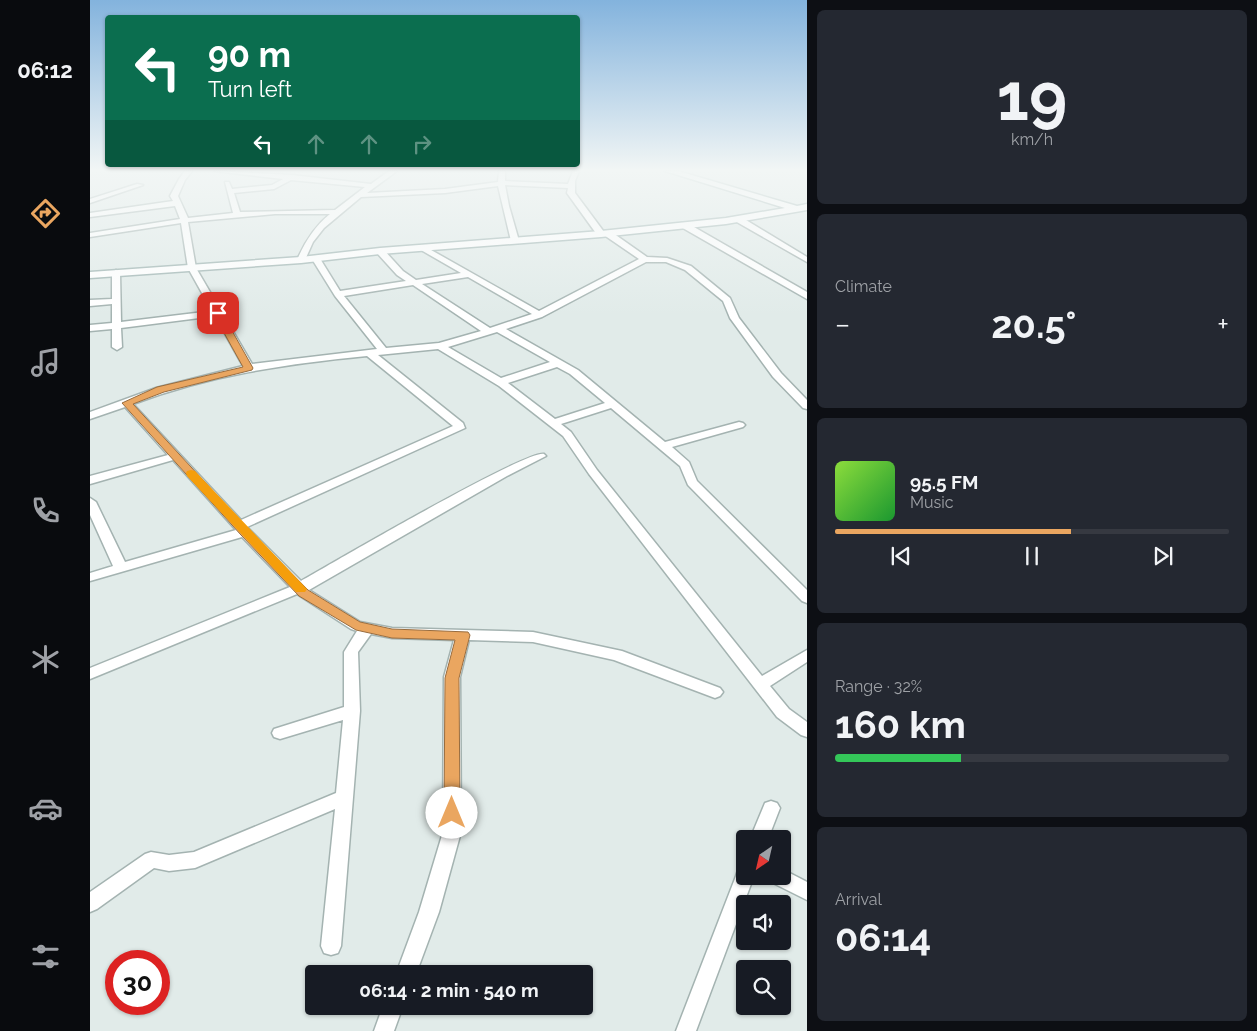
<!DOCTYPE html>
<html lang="en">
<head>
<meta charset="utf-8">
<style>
  body { margin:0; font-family:Raleway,sans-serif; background:#242831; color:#f1f3f6; height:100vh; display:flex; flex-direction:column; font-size:19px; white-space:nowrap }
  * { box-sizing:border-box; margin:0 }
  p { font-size:16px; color:#9ea1a6 }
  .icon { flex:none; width:28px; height:28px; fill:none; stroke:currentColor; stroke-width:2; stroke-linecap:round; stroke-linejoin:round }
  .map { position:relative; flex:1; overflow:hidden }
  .panel { display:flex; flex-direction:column; gap:10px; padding:10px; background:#0d0f14; width:450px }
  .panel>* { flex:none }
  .guide { position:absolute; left:15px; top:15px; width:475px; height:152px; border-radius:5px; box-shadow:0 1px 4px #0004; background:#0b6e4f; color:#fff; overflow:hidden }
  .needle { width:32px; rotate:214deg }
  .fabs { position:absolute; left:646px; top:830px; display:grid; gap:10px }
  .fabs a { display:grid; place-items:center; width:55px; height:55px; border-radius:5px; background:#171b24; box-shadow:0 1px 4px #0004; font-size:25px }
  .speed { position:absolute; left:15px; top:950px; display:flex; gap:10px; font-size:25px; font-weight:700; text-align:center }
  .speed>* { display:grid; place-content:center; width:65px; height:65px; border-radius:50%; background:#171b24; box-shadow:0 1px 4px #0004; line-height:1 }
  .speed .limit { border:8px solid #d22; background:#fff; color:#111 }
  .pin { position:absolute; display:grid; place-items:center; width:42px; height:42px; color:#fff; margin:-21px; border-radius:10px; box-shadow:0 2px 8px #0006 }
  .me { position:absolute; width:55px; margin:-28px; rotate:0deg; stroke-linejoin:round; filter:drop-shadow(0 0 4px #0008) }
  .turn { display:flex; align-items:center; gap:18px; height:105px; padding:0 20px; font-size:22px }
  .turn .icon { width:65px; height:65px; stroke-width:2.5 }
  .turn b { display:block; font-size:35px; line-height:42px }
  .lanes { display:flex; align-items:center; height:48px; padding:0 20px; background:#0003; justify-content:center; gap:25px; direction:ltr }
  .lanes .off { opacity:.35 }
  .big { font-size:38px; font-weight:700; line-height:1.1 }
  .panel .widget { flex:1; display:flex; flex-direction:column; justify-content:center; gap:8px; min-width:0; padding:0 18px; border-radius:8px; background:#242831 }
  .panel .dial { align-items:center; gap:0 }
  .dial b { font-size:65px; line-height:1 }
  .song { display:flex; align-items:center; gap:15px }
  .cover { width:60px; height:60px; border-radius:8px; background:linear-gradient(135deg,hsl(90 70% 55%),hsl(130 70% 35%)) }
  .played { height:5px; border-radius:2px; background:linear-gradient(90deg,#eaa660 60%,#363941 60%) }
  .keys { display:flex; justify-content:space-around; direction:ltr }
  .heat { display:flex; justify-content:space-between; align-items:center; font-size:28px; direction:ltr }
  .charge { height:8px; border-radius:4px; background:linear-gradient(90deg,#34c759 32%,#363941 0) }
  .trip { position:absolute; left:215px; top:965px; width:288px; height:50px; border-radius:5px; background:#171b24; box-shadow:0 1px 4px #0004; font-weight:700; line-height:50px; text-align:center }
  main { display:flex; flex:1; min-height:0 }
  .tabs { display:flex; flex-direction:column; width:90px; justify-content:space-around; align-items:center; background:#090b0e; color:#9ea1a6 }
  .tabs .icon { width:35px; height:35px }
  .tabs .active { color:#eaa660 }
  .tabs b { font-size:22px; color:#f1f3f6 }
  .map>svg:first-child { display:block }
</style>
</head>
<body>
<main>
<nav class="tabs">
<b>06:12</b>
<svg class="icon active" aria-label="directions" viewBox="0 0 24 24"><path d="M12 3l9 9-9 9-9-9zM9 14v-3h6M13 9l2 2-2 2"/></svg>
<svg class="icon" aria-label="music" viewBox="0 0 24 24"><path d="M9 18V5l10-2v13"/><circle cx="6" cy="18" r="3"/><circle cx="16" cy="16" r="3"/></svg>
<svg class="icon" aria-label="phone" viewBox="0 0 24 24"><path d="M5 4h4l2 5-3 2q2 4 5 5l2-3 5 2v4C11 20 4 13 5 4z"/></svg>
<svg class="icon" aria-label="climate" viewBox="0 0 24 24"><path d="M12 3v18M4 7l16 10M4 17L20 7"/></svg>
<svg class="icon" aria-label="car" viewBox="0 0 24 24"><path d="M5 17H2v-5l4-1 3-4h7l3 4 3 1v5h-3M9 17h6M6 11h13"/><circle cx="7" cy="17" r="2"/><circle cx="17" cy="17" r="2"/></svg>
<svg class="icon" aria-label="filters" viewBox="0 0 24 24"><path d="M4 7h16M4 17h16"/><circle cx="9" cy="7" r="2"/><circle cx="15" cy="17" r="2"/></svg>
</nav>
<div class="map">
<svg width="717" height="1031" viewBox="0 0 717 1031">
  <rect width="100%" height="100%" fill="#e1ebe9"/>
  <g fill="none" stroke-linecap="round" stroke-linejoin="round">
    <g stroke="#a4b3b1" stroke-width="3">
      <path id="street" d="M95,171H102L95,180L88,196L98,218L143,213L135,182H139L142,189L182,185L193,179L124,171L202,175L281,184L299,171H307L277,193L355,189L408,182L409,171H415V181L478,184L483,171H489L485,181V193L514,232L520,231L557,257L577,258L601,266L640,298L649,318L691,373L717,400V409L713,408L683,377L640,318L633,301L595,270L576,262H556L452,317L416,329L488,370L575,442L649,422L653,423L655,425L653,427L582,447L599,462L607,481L717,590V603L712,601L598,485L590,466L521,408L471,424L481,432L507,470L672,676L717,650V662L680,686L699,709L717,722V737L711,735L687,717L499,474L473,436L409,386L348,349L288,355L373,423L375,428L157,527L211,581C241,564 437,449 454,454L456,456L417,476L219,590L270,622L302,628L443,632L532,651L630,688L633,692L630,696L625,698L524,660L443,642L379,640L370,677L371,832L349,912L326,974H306L329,912L353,832L354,677L364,640L302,638L281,634L268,652L270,711L251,946L248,953L241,955L234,953L231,946L245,809L105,868L79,871L64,868L7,909L0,912V892L55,854L61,852L79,855L104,852L246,793L253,720L190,739L184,737L182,733L184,729L254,707V652L267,631L261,629L207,594L0,679V668L200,587L152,537L0,581V573L23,566L0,515V498L6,502L35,562L146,530L83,460L0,484V476L78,455L35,407L0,419V412L66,388L153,366L125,316L31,328L32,347L27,350L22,347V329L0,331V325L22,323V304L0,306V300L22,299V273L26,270L30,273L31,322L122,311L98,268L91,223L0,237V233L90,219L85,206L0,217V213L83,201L80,196L89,179ZM201,180L275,187L245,210L150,212L144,193L184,189ZM415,185L478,188L477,193L508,236L514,235L549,259L449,311L334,246H331V250L371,273L326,280L313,271L293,249H290L286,251L287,253L307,275L316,281L250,291L229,257H223L222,259L245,296L287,349L162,364L106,268L98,222L185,214H240C224,227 215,242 207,260L211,262L215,260L223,242L234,228L271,197L355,193L408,186L421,241L428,243L429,241L419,206ZM378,277L442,314L400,328L332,284ZM323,285L391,331L349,343L296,348L254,296ZM407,332L460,362L411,378L358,347ZM277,356L363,426L151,520L43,404C121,375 195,364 277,356ZM467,367L480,374L515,403L465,419L418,383Z
        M47,184L53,185L0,203V199Z
        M645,217H651L717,257V262L645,221Z
        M591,223H597L717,292V299L591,227Z
        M681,801L687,803L690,808L678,839H660L675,803Z
        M655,868V876H664L606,1031H586L646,876L648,870Z
        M692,869L717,882V900L681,882L679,876H692Z
        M293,1006H313L304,1031H284Z"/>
    </g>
    <g stroke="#a1b6b4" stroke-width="3">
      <path id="secondary" d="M575,171H588L707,206L717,204V210L636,224L511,237L290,254L211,263L0,278V272L211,257L290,248L511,231L636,218L695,208Z"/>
    </g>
    <use href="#street" fill="#fff" fill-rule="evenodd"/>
    <use href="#secondary" fill="#fff" fill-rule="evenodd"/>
  </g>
  <linearGradient id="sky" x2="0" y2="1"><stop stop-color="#83b3dd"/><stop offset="0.54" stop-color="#f2f6f5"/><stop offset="1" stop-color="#f2f6f5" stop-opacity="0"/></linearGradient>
  <rect width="717" height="315" fill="url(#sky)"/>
  <path fill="#eaa660" stroke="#986c3e" d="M125,311L132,313L163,368L162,370L74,392L43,404L159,530L218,590L270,622L302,629L378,632L380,635L369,678L370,813L368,817L362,819L357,817L354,813L355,678L365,640L302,638L266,630L209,596L151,535L32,403L67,387L153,367L123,313Z"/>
  <path fill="#f59e0b" d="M101,470L105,471L215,587L217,589L215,592H206L97,476L96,473L97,471Z"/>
</svg>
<div class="fabs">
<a><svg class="needle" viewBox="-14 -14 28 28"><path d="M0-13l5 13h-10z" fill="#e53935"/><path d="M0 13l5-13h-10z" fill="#9ea1a6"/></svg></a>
<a><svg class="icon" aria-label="sound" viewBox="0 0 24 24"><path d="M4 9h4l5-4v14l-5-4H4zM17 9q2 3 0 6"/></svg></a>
<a><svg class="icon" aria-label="search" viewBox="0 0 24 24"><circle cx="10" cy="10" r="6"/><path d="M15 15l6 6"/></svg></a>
</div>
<div class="speed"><div class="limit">30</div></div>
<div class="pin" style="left:128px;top:313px;background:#d93025"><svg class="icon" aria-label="arrive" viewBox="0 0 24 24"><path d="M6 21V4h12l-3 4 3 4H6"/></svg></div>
<svg class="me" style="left:362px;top:813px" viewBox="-20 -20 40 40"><circle r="19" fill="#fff"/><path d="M0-13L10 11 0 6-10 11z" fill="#eaa660"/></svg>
<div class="trip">06:14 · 2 min · 540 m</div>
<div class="guide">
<div class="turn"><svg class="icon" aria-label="left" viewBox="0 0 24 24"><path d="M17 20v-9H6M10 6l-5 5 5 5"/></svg><div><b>90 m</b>Turn left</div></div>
<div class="lanes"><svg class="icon" aria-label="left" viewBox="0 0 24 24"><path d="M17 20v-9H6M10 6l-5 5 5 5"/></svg><svg class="icon off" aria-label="ahead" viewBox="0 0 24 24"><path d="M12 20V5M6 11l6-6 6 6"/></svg><svg class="icon off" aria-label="ahead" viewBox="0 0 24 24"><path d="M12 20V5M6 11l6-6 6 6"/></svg><svg class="icon off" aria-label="right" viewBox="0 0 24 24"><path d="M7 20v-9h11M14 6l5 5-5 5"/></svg></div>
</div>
</div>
<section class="panel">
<div class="widget dial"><b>19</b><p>km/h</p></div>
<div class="widget"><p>Climate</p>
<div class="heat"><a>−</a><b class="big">20.5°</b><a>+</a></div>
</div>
<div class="widget">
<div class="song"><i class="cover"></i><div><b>95.5 FM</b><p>Music</p></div></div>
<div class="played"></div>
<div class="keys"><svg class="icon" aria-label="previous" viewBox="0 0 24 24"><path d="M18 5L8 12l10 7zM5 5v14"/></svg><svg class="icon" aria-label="pause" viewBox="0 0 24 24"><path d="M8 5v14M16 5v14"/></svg><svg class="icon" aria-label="next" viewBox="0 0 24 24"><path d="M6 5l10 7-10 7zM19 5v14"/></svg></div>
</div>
<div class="widget"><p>Range · 32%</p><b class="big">160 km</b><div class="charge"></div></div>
<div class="widget"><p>Arrival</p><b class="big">06:14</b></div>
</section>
</main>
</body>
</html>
